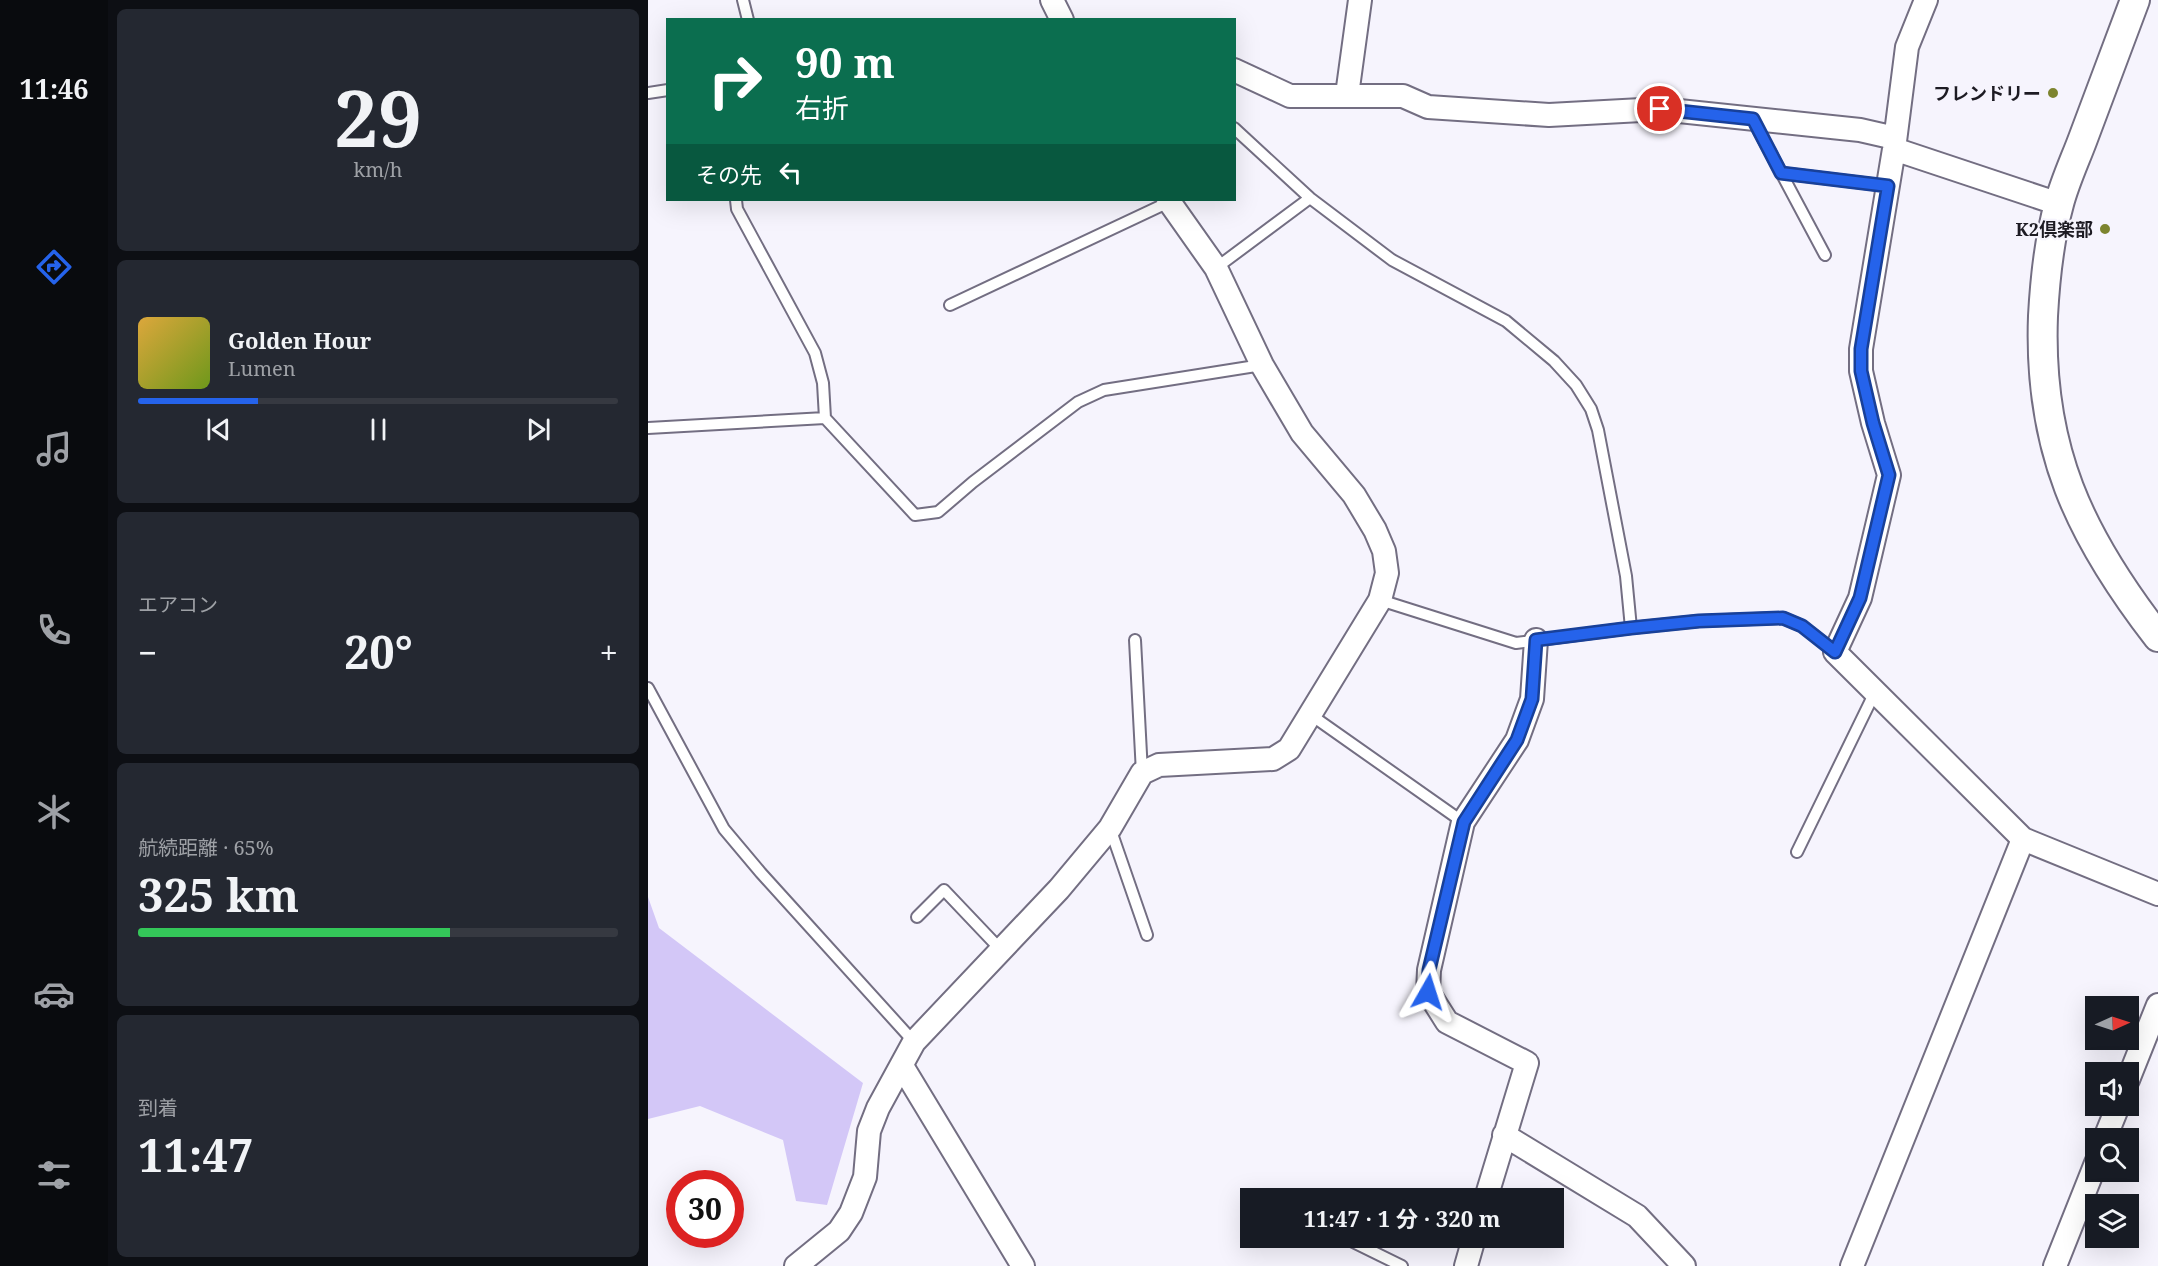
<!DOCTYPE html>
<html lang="ja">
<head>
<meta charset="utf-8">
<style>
  body { margin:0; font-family:"Noto Serif","Noto Sans JP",serif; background:#242831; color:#f1f3f6; height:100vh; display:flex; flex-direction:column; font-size:22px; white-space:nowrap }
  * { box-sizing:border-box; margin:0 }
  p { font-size:20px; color:#9ea1a6 }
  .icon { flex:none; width:33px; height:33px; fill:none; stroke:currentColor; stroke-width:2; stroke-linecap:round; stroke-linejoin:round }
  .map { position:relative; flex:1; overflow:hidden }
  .side { display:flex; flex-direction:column; gap:9px; padding:9px; background:#0d0f14; width:540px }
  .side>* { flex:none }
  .top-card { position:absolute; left:18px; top:18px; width:570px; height:183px; border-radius:0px; box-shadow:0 6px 24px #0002; background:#0b6e4f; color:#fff; overflow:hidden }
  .needle { width:39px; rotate:87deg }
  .controls { position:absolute; left:1437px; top:996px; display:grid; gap:12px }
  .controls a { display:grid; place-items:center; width:54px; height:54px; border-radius:0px; background:#171b24; box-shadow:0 6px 24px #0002; font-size:30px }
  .speed { position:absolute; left:18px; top:1170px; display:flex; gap:12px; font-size:30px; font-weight:700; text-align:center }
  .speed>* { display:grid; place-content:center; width:78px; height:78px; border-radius:50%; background:#171b24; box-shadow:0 6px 24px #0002; line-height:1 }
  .speed .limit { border:9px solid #d22; background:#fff; color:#111 }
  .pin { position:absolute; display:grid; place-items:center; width:51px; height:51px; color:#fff; margin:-26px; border:3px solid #fff; border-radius:50%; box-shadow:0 2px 6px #0007 }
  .me { position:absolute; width:66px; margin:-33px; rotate:6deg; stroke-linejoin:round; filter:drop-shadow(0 0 4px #0008) }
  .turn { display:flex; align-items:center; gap:21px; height:126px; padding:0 30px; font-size:27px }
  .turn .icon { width:78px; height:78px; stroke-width:2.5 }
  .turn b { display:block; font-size:42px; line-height:51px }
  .then { display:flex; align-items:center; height:57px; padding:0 30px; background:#0003; gap:12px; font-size:22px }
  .big { font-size:45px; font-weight:700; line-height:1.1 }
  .side .card { flex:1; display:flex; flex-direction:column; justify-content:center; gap:9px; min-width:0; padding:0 21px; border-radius:9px; background:#242831 }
  .side .dial { align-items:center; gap:0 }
  .dial b { font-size:78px; line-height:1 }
  .song { display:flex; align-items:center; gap:18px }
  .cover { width:72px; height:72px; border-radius:9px; background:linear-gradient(135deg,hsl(40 70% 55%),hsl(80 70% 35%)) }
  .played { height:6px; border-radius:3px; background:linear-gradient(90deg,#2563eb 25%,#363941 25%) }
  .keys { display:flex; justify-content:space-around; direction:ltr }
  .heat { display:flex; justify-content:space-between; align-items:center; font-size:33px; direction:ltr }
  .charge { height:9px; border-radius:4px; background:linear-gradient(90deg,#34c759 65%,#363941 0) }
  .trip { position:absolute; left:592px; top:1188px; width:324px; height:60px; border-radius:0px; background:#171b24; box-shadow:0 6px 24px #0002; font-weight:700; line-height:60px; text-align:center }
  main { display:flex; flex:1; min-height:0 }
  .tab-bar { display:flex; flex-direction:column; width:108px; justify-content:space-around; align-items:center; background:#090b0e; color:#9ea1a6 }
  .tab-bar .icon { width:42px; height:42px }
  .tab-bar .on { color:#2563eb }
  .tab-bar b { font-size:27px; color:#f1f3f6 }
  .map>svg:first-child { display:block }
</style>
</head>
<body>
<main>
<nav class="tab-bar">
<b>11:46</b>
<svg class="icon on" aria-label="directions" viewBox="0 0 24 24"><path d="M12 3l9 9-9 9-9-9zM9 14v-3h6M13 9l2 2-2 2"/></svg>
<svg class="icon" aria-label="music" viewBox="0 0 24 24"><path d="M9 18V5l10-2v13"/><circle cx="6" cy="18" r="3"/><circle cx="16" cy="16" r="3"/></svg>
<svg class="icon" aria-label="phone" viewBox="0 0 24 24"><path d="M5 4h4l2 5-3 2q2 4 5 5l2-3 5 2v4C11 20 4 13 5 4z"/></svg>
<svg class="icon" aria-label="climate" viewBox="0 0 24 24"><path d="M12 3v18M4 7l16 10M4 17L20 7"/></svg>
<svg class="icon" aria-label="car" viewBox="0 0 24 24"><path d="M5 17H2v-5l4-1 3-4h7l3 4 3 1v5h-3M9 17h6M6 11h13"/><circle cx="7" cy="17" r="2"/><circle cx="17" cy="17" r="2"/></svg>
<svg class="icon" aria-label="filters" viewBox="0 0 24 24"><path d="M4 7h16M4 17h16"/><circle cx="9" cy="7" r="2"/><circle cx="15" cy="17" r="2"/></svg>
</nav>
<section class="side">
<div class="card dial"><b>29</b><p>km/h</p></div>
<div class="card">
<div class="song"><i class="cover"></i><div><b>Golden Hour</b><p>Lumen</p></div></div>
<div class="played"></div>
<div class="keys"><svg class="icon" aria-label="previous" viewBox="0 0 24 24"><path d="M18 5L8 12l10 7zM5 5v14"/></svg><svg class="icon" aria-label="pause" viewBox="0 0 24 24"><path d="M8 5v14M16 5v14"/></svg><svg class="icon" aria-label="next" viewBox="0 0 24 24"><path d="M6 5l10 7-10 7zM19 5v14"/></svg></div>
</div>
<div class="card"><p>エアコン</p>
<div class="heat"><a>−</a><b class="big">20°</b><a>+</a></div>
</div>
<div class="card"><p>航続距離 · 65%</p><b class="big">325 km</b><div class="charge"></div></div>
<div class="card"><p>到着</p><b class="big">11:47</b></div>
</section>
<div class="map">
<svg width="1510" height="1266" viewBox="0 0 1510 1266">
  <rect width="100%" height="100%" fill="#f6f4fd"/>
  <path fill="#d3c7f7" d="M0,897L11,928L215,1083L179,1205L148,1201L135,1140L52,1106L0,1119Z"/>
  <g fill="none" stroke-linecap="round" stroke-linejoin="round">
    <g stroke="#736e82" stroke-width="14">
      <path id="service" d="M95,0L100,20
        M0,93L20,90
        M1105,120L1177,255
        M586,128L662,198L744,260L858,321L906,361L928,385L943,409L950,430L978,576L983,628
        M1133,173L1240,186
        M88,200L89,209L167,353L175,383L177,418L267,515L290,512L325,482L430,402L456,390L614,365
        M568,268L662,198
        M302,305L521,202
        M0,428L177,418
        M732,600L868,643L983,628L1051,621L1135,618L1154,626L1187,652
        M487,640L494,773
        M0,688L76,829L113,873L266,1042
        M663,715L815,822
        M462,828L499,935
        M1149,852L1227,692
        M269,917L296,890L353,950
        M697,1238L754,1266"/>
    </g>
    <g stroke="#736e82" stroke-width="26">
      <path id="minor" d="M404,0L414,20
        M1278,0L1259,47L1246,149L1213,349V371L1225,423L1241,475L1212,598L1187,652L1375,839L1510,894
        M586,70L642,96H755L780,107L901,115L1012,109L1212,130L1247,138
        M699,95L712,0
        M1246,149L1411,204
        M254,1066L375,1266
        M1480,1080L1510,1005
        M856,1135L989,1216L1036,1266
        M1457,1138L1470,1106
        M838,1198L879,1063L799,1022L780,992L781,970L815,822L869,740L884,699L888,640
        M148,1266L191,1231L203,1213L217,1177L221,1131L230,1108L266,1042L411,889L462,828L494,773L511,765L625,759L641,749L732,600L739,573L736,551L727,530L706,495L654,433L614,365L568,268L520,200
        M818,1266L826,1238
        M1204,1266L1375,839
        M1407,1266L1448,1163"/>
    </g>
    <g stroke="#736e82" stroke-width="32">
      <path id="tertiary" d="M1487,0C1470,45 1453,91 1436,136C1428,158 1417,181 1411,204C1401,240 1397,279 1395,316C1390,448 1431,535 1510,637"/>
    </g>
    <use href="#service" stroke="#fff" stroke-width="10"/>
    <use href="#minor" stroke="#fff" stroke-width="22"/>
    <use href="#tertiary" stroke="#fff" stroke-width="28"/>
  </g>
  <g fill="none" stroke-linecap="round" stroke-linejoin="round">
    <g stroke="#184099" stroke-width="15">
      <path id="route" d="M780,992L781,970L816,822L869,740L884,699L888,640L983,628L1051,621L1135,618L1154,626L1187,652L1212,598L1241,475L1225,423L1213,371V349L1240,186L1133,173L1105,119L1012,109"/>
    </g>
    <use href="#route" stroke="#2563eb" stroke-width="10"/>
  </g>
  <g fill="#7d842f" stroke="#f6f4fd" stroke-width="2">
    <circle cx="1405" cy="93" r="6"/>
    <circle cx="1457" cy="229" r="6"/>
  </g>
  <g text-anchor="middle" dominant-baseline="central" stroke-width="4.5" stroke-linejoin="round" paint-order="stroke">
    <g font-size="18" font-weight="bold" fill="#1d1b23" stroke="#f6f4fd" text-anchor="end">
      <text x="1393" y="93">フレンドリー</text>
      <text x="1445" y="229">K2倶楽部</text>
    </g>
  </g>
</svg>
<div class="controls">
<a><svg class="needle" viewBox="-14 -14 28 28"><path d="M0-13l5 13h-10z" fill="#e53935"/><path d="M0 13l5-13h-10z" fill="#9ea1a6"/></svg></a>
<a><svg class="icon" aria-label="sound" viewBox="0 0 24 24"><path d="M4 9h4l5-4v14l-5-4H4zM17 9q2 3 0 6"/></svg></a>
<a><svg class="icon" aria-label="search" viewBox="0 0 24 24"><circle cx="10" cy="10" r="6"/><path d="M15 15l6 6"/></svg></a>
<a><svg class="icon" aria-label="layers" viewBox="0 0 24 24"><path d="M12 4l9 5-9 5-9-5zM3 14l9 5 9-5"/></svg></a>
</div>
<div class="speed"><div class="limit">30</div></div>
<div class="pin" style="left:1012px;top:109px;background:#d93025"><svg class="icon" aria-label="arrive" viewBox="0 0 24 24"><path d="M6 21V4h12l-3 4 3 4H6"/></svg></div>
<svg class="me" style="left:780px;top:992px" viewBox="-20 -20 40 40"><path d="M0-17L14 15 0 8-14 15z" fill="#2563eb" stroke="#fff" stroke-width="4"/></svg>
<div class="trip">11:47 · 1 分 · 320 m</div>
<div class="top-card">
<div class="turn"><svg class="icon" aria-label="right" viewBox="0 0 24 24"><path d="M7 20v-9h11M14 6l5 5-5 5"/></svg><div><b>90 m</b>右折</div></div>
<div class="then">その先<svg class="icon" aria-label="left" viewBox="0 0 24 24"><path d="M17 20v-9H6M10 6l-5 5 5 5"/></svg></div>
</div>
</div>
</main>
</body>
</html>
